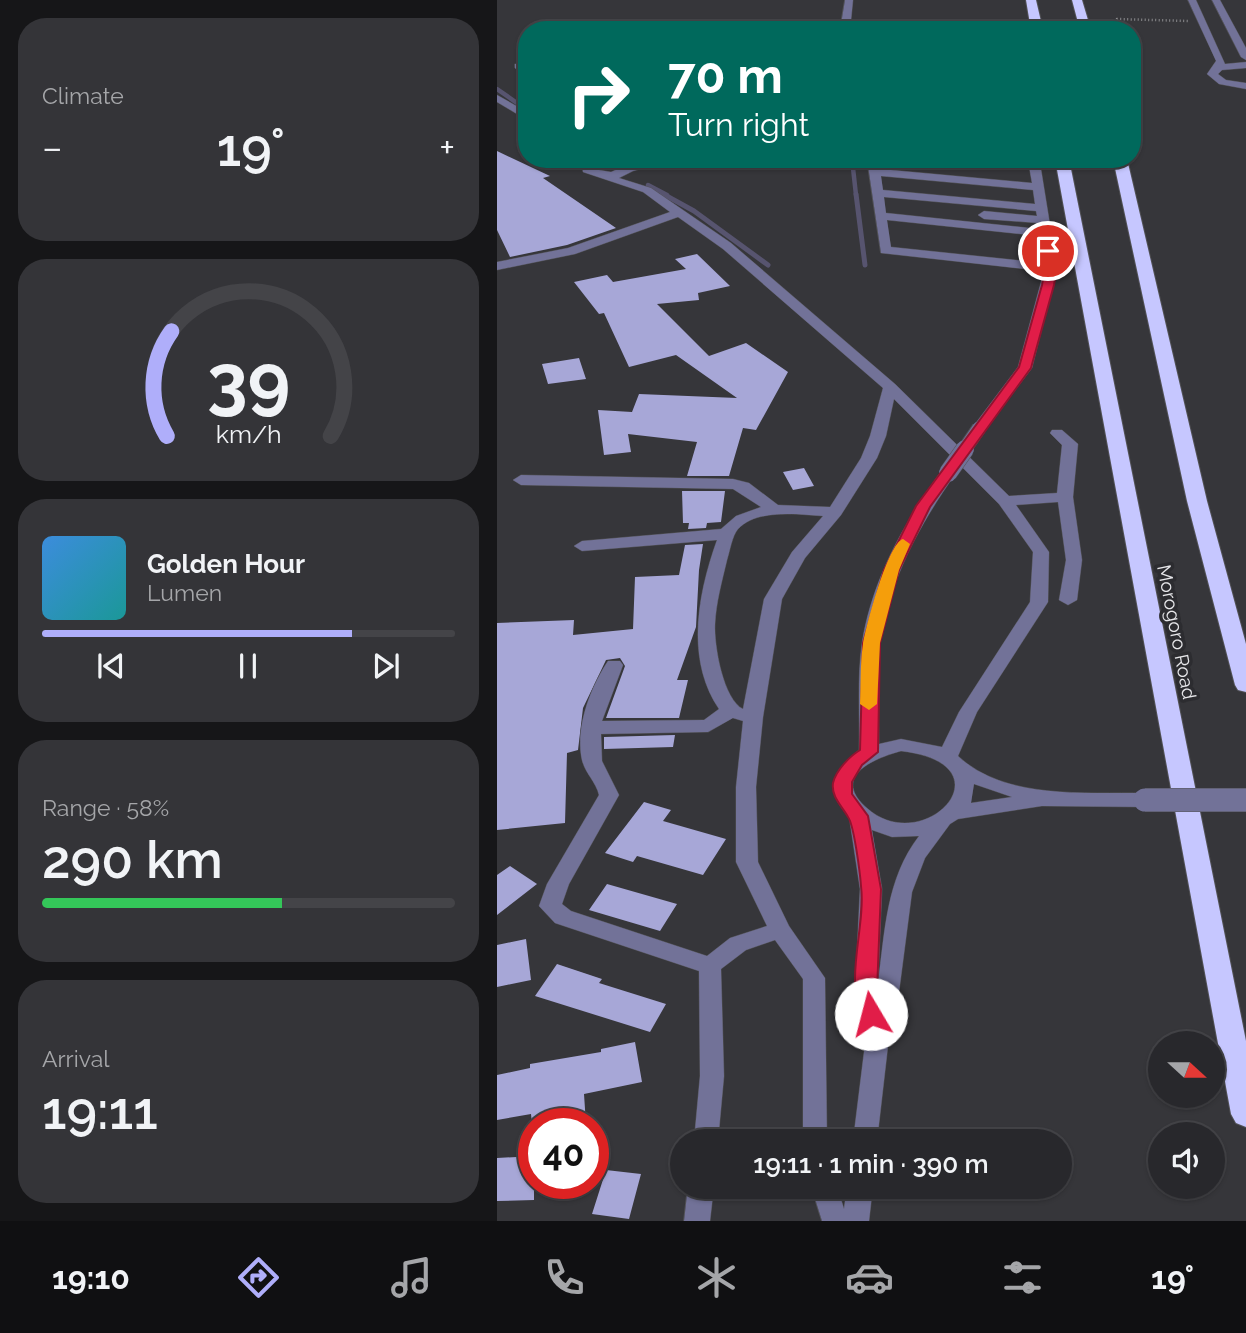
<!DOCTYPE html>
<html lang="en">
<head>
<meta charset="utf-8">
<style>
  body { margin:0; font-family:Raleway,sans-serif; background:#343438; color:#f1f3f6; height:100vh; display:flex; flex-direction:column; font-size:26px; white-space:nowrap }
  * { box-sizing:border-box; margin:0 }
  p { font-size:23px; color:#a5a6a9 }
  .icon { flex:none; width:38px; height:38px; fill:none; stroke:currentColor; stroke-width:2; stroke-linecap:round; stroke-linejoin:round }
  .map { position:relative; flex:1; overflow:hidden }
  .details { display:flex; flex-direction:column; gap:18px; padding:18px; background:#161618; width:497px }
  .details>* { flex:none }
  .guide { position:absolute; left:21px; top:21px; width:623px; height:147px; border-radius:28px; box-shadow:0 2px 5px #0004,0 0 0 2px #444448; background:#00695c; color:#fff; overflow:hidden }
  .needle { width:46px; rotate:111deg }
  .controls { position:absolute; left:651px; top:1031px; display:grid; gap:14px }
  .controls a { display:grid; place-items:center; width:77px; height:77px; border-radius:50%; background:#28282c; box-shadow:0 2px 5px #0004,0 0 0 2px #444448; font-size:35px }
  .speed { position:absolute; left:21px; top:1108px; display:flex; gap:14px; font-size:35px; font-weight:700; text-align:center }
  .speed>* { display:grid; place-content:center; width:91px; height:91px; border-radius:50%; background:#28282c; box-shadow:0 2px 5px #0004,0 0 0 2px #444448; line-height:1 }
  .speed .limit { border:10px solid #d22; background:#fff; color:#111 }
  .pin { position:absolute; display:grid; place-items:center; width:60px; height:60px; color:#fff; margin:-30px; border:4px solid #fff; border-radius:50%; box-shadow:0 2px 7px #0007 }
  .me { position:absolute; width:77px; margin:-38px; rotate:352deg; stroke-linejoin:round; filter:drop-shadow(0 0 5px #0008) }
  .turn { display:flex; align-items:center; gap:24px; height:147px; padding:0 35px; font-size:32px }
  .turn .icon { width:91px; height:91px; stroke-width:2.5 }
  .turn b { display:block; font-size:49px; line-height:60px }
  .big { font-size:52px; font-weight:600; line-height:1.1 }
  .details .card { flex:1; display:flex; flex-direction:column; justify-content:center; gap:10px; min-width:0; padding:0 24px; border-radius:28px; background:#343438 }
  .details .dial { align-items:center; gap:0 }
  .dial svg { height:182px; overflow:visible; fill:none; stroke:#444448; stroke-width:7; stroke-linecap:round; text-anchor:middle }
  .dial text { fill:#f1f3f6; stroke:none }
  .song { display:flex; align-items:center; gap:21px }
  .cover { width:84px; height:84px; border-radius:10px; background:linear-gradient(135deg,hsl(210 70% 55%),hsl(180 70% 35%)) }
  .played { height:7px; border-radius:4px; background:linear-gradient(90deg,#afaefa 75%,#444448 75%) }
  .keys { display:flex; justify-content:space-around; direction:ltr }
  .heat { display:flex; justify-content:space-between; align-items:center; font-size:38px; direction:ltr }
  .charge { height:10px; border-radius:5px; background:linear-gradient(90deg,#34c759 58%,#444448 0) }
  .trip { position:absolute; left:173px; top:1129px; width:402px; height:70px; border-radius:35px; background:#28282c; box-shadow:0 2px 5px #0004,0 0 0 2px #444448; font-weight:600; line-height:70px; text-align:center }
  .tab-bar { display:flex; height:112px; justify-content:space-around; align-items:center; background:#101012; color:#a5a6a9 }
  .tab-bar .icon { width:49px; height:49px }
  .tab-bar .selected { color:#afaefa }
  .tab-bar b { font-size:32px; color:#f1f3f6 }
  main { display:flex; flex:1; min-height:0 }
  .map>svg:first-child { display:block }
</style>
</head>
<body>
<main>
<section class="details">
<div class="card"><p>Climate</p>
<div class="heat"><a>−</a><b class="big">19°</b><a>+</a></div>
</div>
<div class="card dial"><svg viewBox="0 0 100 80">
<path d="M14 69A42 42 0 1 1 86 69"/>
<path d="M14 69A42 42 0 0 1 16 23" stroke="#afaefa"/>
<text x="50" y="56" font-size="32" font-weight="700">39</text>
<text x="50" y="72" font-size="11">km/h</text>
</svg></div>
<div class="card">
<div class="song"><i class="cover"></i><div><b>Golden Hour</b><p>Lumen</p></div></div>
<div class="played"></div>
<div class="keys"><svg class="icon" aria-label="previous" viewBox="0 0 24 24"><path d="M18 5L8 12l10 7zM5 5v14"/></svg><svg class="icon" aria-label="pause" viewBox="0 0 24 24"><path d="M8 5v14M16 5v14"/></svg><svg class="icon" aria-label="next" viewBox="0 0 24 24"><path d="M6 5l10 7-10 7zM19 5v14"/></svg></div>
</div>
<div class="card"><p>Range · 58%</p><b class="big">290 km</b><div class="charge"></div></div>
<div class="card"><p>Arrival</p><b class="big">19:11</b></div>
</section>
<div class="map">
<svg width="749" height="1221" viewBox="0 0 749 1221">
  <rect width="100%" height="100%" fill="#36363a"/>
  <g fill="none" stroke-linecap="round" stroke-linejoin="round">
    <path stroke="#57546f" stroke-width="4.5" d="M0,89L30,110
      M355,159L359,195
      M166,161L183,159
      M151,185L170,195"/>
    <path stroke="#57546f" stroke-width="5" d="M166,194L197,211L271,265
      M359,194L368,265"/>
  </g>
  <path fill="#a7a7d7" d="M0,151L53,176L46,178L119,228L70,245L13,257L0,230Z
    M200,254L233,286L201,293L202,300L160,304L212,356L249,343L291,372L259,430L246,428L232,476H190L200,442L131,434L134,452L107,455L101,410L135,412L142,394L240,398L179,355L132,367L107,313L102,314L77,282L110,275L116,282L189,269L178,259Z
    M82,358L89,379L51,384L45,364Z
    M307,468L317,486L296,490L286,472Z
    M185,491H228L224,522L210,523L209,528L191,529L192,523H186Z
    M206,544L202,570L199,627L180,680H191L182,718H109L128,666L123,658L109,660L86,708L81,750L70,753L68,823L0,830V623L77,620L76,635L136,629L138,577L182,575L188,545Z
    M178,735L176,747L107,749V737Z
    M147,802L174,810L166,821L229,839L206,875L140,856L136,862L108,853Z
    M13,866L40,884L0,915V875Z
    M110,884L180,904L163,931L92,910Z
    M29,939L34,980L0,987V945Z
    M60,964L105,979L102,983L169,1004L153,1032L38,996Z
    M138,1042L145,1082L87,1094L89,1124H35L34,1114L0,1120V1075L33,1068V1064L104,1052V1049Z
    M37,1156V1200L0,1201V1158Z
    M109,1170L144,1174L132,1219L95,1214Z"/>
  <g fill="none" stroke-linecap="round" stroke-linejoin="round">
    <g stroke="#525256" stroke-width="1">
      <path id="minor" d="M348,0H356L353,30H343Z
        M691,0H699L728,64L749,62V68L725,70L721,74L729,80L749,83V89L722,84L710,74L719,61Z
        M715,0H723L749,48V60L744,57Z
        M18,64H24L30,69V78L18,68Z
        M0,95L30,112V120L0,102Z
        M94,159H108L96,169L114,172L128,166L121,159H133L139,164L159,159H180L136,171L122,178L154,188L234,243L398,384L512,496L560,493L565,445L553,433L555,430H565L581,444L576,497L585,560L580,600L571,605L562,600L569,560L561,502L519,505L552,552L551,602L480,712L461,756C508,800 588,792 648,793L655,795L658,800L655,805L648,807L545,806L461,819L453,824L428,858L415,892L402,992L392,1037L380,1141H356L369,1036L358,992L363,889L352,816C325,791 339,768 362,750C363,715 360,677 365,643C375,579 408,521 445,470H457L459,473C423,524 392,580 383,643C378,675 382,712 382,744L404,739L445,747L462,712L533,602L536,552L502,504L397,399L389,436L380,458L344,515L308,558L285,599L266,717L259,787L261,862L292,926L328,978L330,1141H306V979L278,940L249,950L224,969L227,1076L221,1141H197L203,1076L202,971L58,923L42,906L50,884L102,795C99,782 88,773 85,760C78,728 93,688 111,661H123L126,665L105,721L207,720L222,709C188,659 201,593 220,540L85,551L77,546L85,541L224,529L239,516L264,507L236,489L24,485L16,480L24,475L236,479L252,483L281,505L333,507L364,458L373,436L386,388L226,249L181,217L78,254L0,270V262L71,248L173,212L146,192L86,172L85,165ZM298,514L326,516L295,552L267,599L246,709C226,699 217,645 218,624C219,603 225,581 230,560C233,551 235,536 241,529C255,514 279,514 298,514ZM236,718L246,721L239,787V862L270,926L233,938L210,956L74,911L65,904L72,884L122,795L105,761L104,734L211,732ZM404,751C516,764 428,858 371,809C333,777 375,759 404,751ZM477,784L515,797L474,803ZM375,830L395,837L422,836C389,879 388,931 381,983L385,889Z
        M370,159H382L383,169L535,183L532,166L505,159H534L543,163L560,268L535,368L487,431L482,432L475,428L521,367L547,271L384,253ZM384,176L536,190L538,204L386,190ZM387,197L539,211L540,216L487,211L481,215L487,219L541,223L542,229L389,213ZM390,220L543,236L547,263L394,247Z
        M191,1186H217L213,1221H187Z
        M314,1186H340L347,1209L350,1186H376L372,1221H325Z"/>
    </g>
    <g stroke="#525256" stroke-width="2">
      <path id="highway" d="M529,0H539L546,30H534Z
        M575,0H585L594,30H583Z
        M558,159H572L749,1041V1127L739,1123L734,1114Z
        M616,159H630L710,501L749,644V692L741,690L738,685L690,501Z"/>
    </g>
    <path stroke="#8b8b8e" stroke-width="2.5" stroke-dasharray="1 2.5" stroke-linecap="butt" d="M613,30L619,26L620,19L691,21"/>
    <use href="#minor" fill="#727298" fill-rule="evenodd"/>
    <use href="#highway" fill="#c6c7ff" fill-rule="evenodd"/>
    <g stroke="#525256" stroke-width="15" stroke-linecap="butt">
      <path id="minor-bridge-far2" d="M467,450L482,428"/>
    </g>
    <g stroke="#525256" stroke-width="19" stroke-linecap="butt">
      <path id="minor-bridge-far1" d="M451,473L468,449"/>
    </g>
    <g stroke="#525256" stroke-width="24" stroke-linecap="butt">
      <path id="minor-bridge" d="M648,800H749"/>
    </g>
    <use href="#minor-bridge-far2" stroke="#727298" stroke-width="13"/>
    <use href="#minor-bridge-far1" stroke="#727298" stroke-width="18"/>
    <use href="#minor-bridge" stroke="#727298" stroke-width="23"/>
  </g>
  <path fill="#e11d48" stroke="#92132f" stroke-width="2" d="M547,248L557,251L560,268L557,285L534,368L433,507L402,570L383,643L381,752L365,765L355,782V794L371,816L384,889L380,992L385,1014L382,1020L374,1023L367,1020C346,980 369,929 364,886C363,873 357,825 351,817C345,806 334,797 336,783C339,770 353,756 363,750L366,643L387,570L419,506L522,367L545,285L548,268Z"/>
  <path fill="#f59e0b" d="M406,539L413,544L402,570L383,643L380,704L372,710L363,704C364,685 363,664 366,644C369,626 391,543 406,539Z"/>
  <g text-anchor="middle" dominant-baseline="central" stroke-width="7" stroke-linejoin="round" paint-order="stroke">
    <g font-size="19" fill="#e7e7ea" stroke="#2c2c30">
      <text transform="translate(680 632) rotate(79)">Morogoro Road</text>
    </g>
  </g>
</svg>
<div class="controls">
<a><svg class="needle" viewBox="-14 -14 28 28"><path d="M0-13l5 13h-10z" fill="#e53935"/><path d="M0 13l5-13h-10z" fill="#a5a6a9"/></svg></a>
<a><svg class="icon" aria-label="sound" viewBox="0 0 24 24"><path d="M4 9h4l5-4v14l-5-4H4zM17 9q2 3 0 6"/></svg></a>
</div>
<div class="speed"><div class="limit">40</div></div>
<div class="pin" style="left:551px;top:251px;background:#d93025"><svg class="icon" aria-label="arrive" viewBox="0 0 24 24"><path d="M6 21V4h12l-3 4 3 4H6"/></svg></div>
<svg class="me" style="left:374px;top:1014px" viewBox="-20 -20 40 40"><circle r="19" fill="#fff"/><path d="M0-13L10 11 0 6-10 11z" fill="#e11d48"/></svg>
<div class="trip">19:11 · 1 min · 390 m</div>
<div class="guide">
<div class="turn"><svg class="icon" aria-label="right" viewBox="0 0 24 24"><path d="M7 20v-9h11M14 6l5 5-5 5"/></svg><div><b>70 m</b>Turn right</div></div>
</div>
</div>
</main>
<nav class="tab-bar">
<b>19:10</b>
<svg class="icon selected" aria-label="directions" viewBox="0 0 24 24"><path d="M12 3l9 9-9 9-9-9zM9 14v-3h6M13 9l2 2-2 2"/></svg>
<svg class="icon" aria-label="music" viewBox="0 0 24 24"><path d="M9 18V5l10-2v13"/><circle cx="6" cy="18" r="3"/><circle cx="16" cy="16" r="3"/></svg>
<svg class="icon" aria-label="phone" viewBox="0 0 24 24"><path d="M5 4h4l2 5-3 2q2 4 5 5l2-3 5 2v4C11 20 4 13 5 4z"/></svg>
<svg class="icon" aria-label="climate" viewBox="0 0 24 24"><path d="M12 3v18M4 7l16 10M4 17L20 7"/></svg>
<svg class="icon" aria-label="car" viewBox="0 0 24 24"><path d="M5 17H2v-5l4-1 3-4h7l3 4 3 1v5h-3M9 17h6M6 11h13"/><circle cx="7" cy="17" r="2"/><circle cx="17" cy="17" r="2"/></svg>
<svg class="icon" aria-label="filters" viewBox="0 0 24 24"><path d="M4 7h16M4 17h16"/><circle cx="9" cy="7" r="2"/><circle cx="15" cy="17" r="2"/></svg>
<b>19°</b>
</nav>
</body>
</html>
